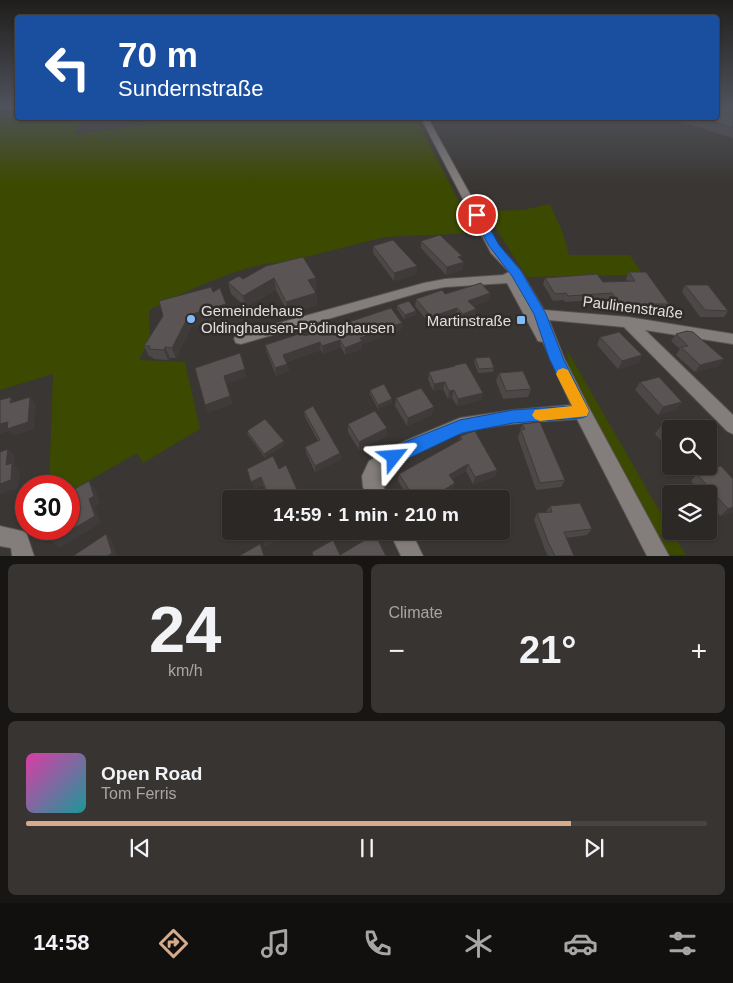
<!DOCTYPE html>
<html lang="en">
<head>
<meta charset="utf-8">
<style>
  body { margin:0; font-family:Arial,sans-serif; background:#383432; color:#f1f3f6; height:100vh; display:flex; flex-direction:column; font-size:19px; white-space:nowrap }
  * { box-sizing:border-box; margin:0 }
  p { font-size:16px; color:#a6a6a7 }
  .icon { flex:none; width:28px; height:28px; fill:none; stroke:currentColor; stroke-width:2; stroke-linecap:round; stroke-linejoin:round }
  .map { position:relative; height:556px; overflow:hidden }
  .details { display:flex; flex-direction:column; gap:8px; padding:8px; background:#181615; flex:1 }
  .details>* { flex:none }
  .guide { position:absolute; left:15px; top:15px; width:704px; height:105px; border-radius:5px; box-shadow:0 1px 4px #0004,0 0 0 1px #484443; background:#1a4fa0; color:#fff; overflow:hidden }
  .buttons { position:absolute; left:662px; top:420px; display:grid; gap:10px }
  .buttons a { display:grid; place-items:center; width:55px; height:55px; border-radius:5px; background:#2c2826; box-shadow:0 1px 4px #0004,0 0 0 1px #484443; font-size:25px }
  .speed { position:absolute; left:15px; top:475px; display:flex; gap:10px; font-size:25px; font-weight:700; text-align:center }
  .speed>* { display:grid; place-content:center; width:65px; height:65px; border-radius:50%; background:#2c2826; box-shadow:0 1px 4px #0004,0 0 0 1px #484443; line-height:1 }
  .speed .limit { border:8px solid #d22; background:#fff; color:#111 }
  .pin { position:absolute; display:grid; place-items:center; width:42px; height:42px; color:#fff; margin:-21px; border:2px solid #fff; border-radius:50%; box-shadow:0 1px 5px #0007 }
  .me { position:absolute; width:55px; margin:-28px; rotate:62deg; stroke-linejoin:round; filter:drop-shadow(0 0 4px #0008) }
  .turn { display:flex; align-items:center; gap:18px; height:105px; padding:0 20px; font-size:22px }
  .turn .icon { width:65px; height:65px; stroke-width:2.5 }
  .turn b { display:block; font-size:35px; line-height:42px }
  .big { font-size:38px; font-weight:600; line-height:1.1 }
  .details .tile { flex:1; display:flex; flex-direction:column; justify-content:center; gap:8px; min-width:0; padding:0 18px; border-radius:8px; background:#383432 }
  .details .dial { align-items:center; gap:0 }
  .dial b { font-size:65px; line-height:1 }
  .song { display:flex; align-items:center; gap:15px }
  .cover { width:60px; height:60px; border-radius:8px; background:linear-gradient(135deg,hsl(320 70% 55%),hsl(180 70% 35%)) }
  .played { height:5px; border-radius:2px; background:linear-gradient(90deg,#d6ab8b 80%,#484443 80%) }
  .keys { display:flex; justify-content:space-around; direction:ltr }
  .heat { display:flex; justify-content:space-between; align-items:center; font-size:28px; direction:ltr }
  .details .tiles { flex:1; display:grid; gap:8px; grid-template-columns:1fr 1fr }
  .tile:last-child { grid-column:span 2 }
  .trip { position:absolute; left:222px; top:490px; width:288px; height:50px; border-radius:5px; background:#2c2826; box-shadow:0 1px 4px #0004,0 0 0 1px #484443; font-weight:600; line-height:50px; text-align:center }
  .dock { display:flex; height:80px; justify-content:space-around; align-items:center; background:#12100f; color:#a6a6a7 }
  .dock .icon { width:35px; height:35px }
  .dock .current { color:#d6ab8b }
  .dock b { font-size:22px; color:#f1f3f6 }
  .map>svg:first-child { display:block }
</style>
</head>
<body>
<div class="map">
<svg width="733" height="556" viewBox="0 0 733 556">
  <rect width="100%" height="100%" fill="#3a3633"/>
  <path fill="#3c4900" d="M17,113L18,118H81L75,134L175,121L176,118H416L475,233L385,237L282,263C251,260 178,295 149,310L150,338L139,360L185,362L200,429L143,463L137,453L69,492V486H49L53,374L0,390V117Z
    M550,204L563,233L569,255H630L643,275L527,277L491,221L488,211L522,210Z
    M567,350L671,531L686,555H668L582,400L568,365Z"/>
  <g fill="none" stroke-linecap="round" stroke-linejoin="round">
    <g stroke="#575351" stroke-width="2">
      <path id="minor" d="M421,118H428L498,245L521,271L544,310L628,317L733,334V344L645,330L733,415V434L727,431L624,327L549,320L564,358L588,406L669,556H647L577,419C540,422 499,423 462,433C434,441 407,459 383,473C378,482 386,491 390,499H369L363,487L362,476L369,461L405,441L460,418L513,410L571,405L543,342L538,341L507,283L445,287L425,291L241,344L236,343L234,339L236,335L424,283L445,279L503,275L509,272L491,253Z
        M0,526L26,532L34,556H12L11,548L0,546Z
        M389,531H411L423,556H401Z"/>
    </g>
    <use href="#minor" fill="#837e7b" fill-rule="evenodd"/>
  </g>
  <path fill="#4d4848" d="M727,108L733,110V138L668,118H716Z
    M564,118H581L580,119H564Z
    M421,241L461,259L464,262L462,270L446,275L421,248Z
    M373,246L417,266L416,274L394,281L373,253Z
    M266,266L317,289L314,290L316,293L317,305L288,313L276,290L246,307L231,294L228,282L243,279Z
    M629,272L669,304L666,311H617L609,299L565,302L564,300L553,301L543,284L545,278L603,282L628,281L626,279Z
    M685,285L728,311L724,317H700L682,292Z
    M213,292L229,315L192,326L176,358H170L168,360L154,359L152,357L149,356L144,346Z
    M490,293L489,300L473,306L474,317L461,321L456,315L430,324L415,306L416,299L445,294Z
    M397,305L416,311V315L404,319L397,309Z
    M402,323L401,330L362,344V349L345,355L341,347L323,354L321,350L286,362L289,371L276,376L267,353L265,345L304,336Z
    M676,334L724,359L718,366L695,372L676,355L680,349L671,341Z
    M600,337L642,355L638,363L618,369L597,345Z
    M475,358L494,368L493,372L478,373L474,362Z
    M455,365L483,393L481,400L457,406L452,398L448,399L443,389L433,391L428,379L429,372L454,367Z
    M499,373L531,389L528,397L503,399L496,381Z
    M640,382L682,402L677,409L658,415L635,390Z
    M370,390L392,399V403L378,409L370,394Z
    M396,398L432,415L407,426L395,406Z
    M304,411L340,453L341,459L315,472L306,453L305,447L318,441L305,417Z
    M348,424L387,428V436L359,450L348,432Z
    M522,424L565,480L561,487L536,490L518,438Z
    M661,426L671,429V452L655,434Z
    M247,431L284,445L265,458L248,435Z
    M460,436L497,470L494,477L473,484L466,471L452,479L453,490L439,499H410L398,481L399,474L459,441Z
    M247,469H279L301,499H269L263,485L254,489Z
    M697,474L733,479V512L720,516L709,503V494H701L691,481Z
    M550,506L592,529L587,535L566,538L574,556H548L545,550L534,520L537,513L546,512Z"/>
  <path fill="#3f3b3b" d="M718,106H732L716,113Z
    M462,256L461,263L464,262L462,270L446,275L447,267L458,257Z
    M417,266L416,274L394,281V273Z
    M274,278L276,290L246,307L243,296Z
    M316,278L317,289L309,291L308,280Z
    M316,293L317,305L288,313L286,302Z
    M490,293L489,300L466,308L468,301Z
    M226,304L229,315L192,326L176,358L172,348L189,315Z
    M457,308L456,315L430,324L431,317Z
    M476,309L474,317L461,321L463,314Z
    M416,311V315L404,319L405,315Z
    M402,323L401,330L362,344V349L345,355V348L360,338Z
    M340,340L341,347L323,354L322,346Z
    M320,342L321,350L285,362L283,355Z
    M165,347L170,358L168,360L164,350Z
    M642,355L638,363L618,369L622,361Z
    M724,359L718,366L695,372L700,365Z
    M287,364L289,371L276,376L275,368Z
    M245,369L247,377L227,384L224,376Z
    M445,382L443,389L433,391L434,384Z
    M454,390L452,398L448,399L449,391Z
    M483,393L481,400L457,406L458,399Z
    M230,396L233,404L208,413L205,405Z
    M11,397L17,405L10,403Z
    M30,397L36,404L34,429L14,436L9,431L0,434V424L8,422Z
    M392,399V403L378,409V405Z
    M682,402L677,409L658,415L663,407Z
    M434,407L432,415L407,426L408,418Z
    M387,428V436L359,450V442Z
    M284,441V445L265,458L264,454Z
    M8,449L15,456L14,465L20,471L18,488L0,494V484L6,465Z
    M340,453L341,459L315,472V466Z
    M468,464L466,471L447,482L449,475Z
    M497,470L494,477L473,484L475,477Z
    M261,477L263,485L254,489L251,482Z
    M89,481L95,488L100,503L95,507L101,523L59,548L52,541Z
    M455,483L453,490L439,499H429Z
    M421,492L420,499H413V496Z
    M733,507V512L720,516L728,509Z
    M49,531L54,539L46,533Z
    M278,531H281L283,537L265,547L262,540Z
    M283,531H297L284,539L282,532Z
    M106,534L112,541L117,556H108Z"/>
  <path fill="#5a5454" stroke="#3f3b3b" d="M716,106H721L733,110V128L700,118H716Z
    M440,235L462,256L458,257L464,262L447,267L421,241Z
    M393,240L417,266L394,273L373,246Z
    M303,257L316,278L308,280L316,293L286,302L274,278L243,296L228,282L239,276L243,279L266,266Z
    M629,272H646L669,304H621L612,293L568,296L566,293L555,294L545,278L597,274L603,282L635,281Z
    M481,283L490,293L468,301L476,309L463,314L457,308L431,317L416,299L442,290L445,294Z
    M685,285H708L728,311L705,310Z
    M211,287L213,292L220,288L226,304L189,315L172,348L165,347L164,350L149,349L150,346H144L163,316L159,301Z
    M409,301L416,311L405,315L397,305Z
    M391,308L402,323L360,338L362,341L345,348L340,340L322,346L320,342L283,355L287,364L275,368L265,345L302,333L304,336L319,332Z
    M687,331L693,332L724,359L700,365L681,347L688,346L676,334Z
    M619,332L642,355L622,361L600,337Z
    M240,353L245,369L224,376L230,396L205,405L195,368Z
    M490,357L494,368L479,369L475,358Z
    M466,363L483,393L458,399L454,390L449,391L445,382L434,384L429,372L455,366V365Z
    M523,371L531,389L506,391L499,373Z
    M659,377L682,402L663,407L640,382Z
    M384,384L392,399L378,405L370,390Z
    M421,388L434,407L408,418L396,398Z
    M11,397L10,403L30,397L28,422L7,429L8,422L0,424V400Z
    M313,406L340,453L315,466L305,447L320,440L304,411Z
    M375,411L387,428L359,442L348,424Z
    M265,419L284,441L264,454L247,431Z
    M683,419L692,429H671V438L661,426Z
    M540,422L565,480L540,483L521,430L525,429L522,424Z
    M475,431L497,470L475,477L468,464L449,475L455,483L429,499H425L421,492L413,496L399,474L462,439L460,436Z
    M8,449L6,465L12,463L11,480L0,484V452Z
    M273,456L279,469L286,465L301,499H270L261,477L251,482L247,469Z
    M721,466L733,479V507L728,509L697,474Z
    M89,481L94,496L89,499L95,516L52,541L49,531L46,533L45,529H69V492Z
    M580,503L592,529L564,532L574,556H555L549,544L537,513L552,512L550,506Z
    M259,531H278L262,540Z
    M106,534L112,553L108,556H73Z
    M375,534L386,556H313L312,552L333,540L340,555Z
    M260,544L264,556H239Z"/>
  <linearGradient id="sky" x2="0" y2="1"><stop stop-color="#201e1c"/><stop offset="0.58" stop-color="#4f525b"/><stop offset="1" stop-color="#4f525b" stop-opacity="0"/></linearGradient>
  <rect width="733" height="184" fill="url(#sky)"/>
  <path fill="#1a73e8" stroke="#114b97" d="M477,212L482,215L499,245L521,271L546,314L563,358L589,411L587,416L582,418L513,423L462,433L394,465L388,462L385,457L388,451L405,442L460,420L513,410L572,406L549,358L534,314L512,276L489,246L472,215Z"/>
  <path fill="#f59e0b" d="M563,368L568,370L587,407L589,411L587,416L540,421L535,419L532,415L535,410L572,406L556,374L558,370Z"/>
  <g fill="#81bcfa" stroke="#302c29" stroke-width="2">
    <circle cx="191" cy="319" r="5"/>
    <rect x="516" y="315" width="10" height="10" rx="2.5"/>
  </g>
  <g text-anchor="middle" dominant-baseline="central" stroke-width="5" stroke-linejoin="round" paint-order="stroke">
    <g font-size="15" fill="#e1dedc" stroke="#302c29">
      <text transform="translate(633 307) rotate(7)">Paulinenstraße</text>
    </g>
    <g font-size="15" fill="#e1dedc" stroke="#302c29" text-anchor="start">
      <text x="201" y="310">Gemeindehaus<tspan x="201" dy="17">Oldinghausen-Pödinghausen</tspan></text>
      <text x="511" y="320" text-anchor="end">Martinstraße</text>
    </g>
  </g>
</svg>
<div class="buttons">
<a><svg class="icon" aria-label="search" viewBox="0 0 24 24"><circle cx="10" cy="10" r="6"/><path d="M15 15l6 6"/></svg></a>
<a><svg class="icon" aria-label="layers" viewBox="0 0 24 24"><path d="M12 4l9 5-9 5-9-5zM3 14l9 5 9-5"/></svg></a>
</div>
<div class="speed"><div class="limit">30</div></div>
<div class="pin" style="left:477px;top:215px;background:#d93025"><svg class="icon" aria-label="arrive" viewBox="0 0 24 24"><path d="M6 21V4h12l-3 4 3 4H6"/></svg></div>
<svg class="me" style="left:394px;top:457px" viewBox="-20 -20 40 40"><path d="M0-17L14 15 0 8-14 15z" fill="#1a73e8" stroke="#fff" stroke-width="4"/></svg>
<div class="trip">14:59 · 1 min · 210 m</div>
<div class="guide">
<div class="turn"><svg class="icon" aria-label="left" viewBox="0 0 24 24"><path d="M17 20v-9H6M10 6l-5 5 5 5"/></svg><div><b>70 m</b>Sundernstraße</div></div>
</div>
</div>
<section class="details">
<div class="tiles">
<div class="tile dial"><b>24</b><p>km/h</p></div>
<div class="tile"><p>Climate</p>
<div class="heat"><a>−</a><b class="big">21°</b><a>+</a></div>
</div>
<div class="tile">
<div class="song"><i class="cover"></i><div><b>Open Road</b><p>Tom Ferris</p></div></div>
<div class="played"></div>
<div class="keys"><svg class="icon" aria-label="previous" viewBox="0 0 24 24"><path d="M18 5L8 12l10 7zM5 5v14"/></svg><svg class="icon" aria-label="pause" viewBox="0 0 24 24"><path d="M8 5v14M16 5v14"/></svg><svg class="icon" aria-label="next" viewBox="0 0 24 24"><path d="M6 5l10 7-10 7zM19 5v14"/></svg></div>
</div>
</div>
</section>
<nav class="dock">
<b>14:58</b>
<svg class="icon current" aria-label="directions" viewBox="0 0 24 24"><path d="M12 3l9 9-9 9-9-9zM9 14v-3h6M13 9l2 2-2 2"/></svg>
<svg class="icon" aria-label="music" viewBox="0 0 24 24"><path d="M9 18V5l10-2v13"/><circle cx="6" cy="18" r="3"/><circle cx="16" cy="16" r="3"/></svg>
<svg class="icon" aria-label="phone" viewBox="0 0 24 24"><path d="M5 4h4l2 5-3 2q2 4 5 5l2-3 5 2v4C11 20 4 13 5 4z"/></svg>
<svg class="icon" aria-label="climate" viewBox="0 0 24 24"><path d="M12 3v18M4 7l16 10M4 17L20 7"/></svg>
<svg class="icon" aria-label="car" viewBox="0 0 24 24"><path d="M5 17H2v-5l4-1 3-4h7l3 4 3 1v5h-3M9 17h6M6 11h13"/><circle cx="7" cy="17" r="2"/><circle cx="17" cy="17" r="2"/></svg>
<svg class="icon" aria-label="filters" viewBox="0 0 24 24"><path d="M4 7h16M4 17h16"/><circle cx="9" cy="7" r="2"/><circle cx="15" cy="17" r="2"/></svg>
</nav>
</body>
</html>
